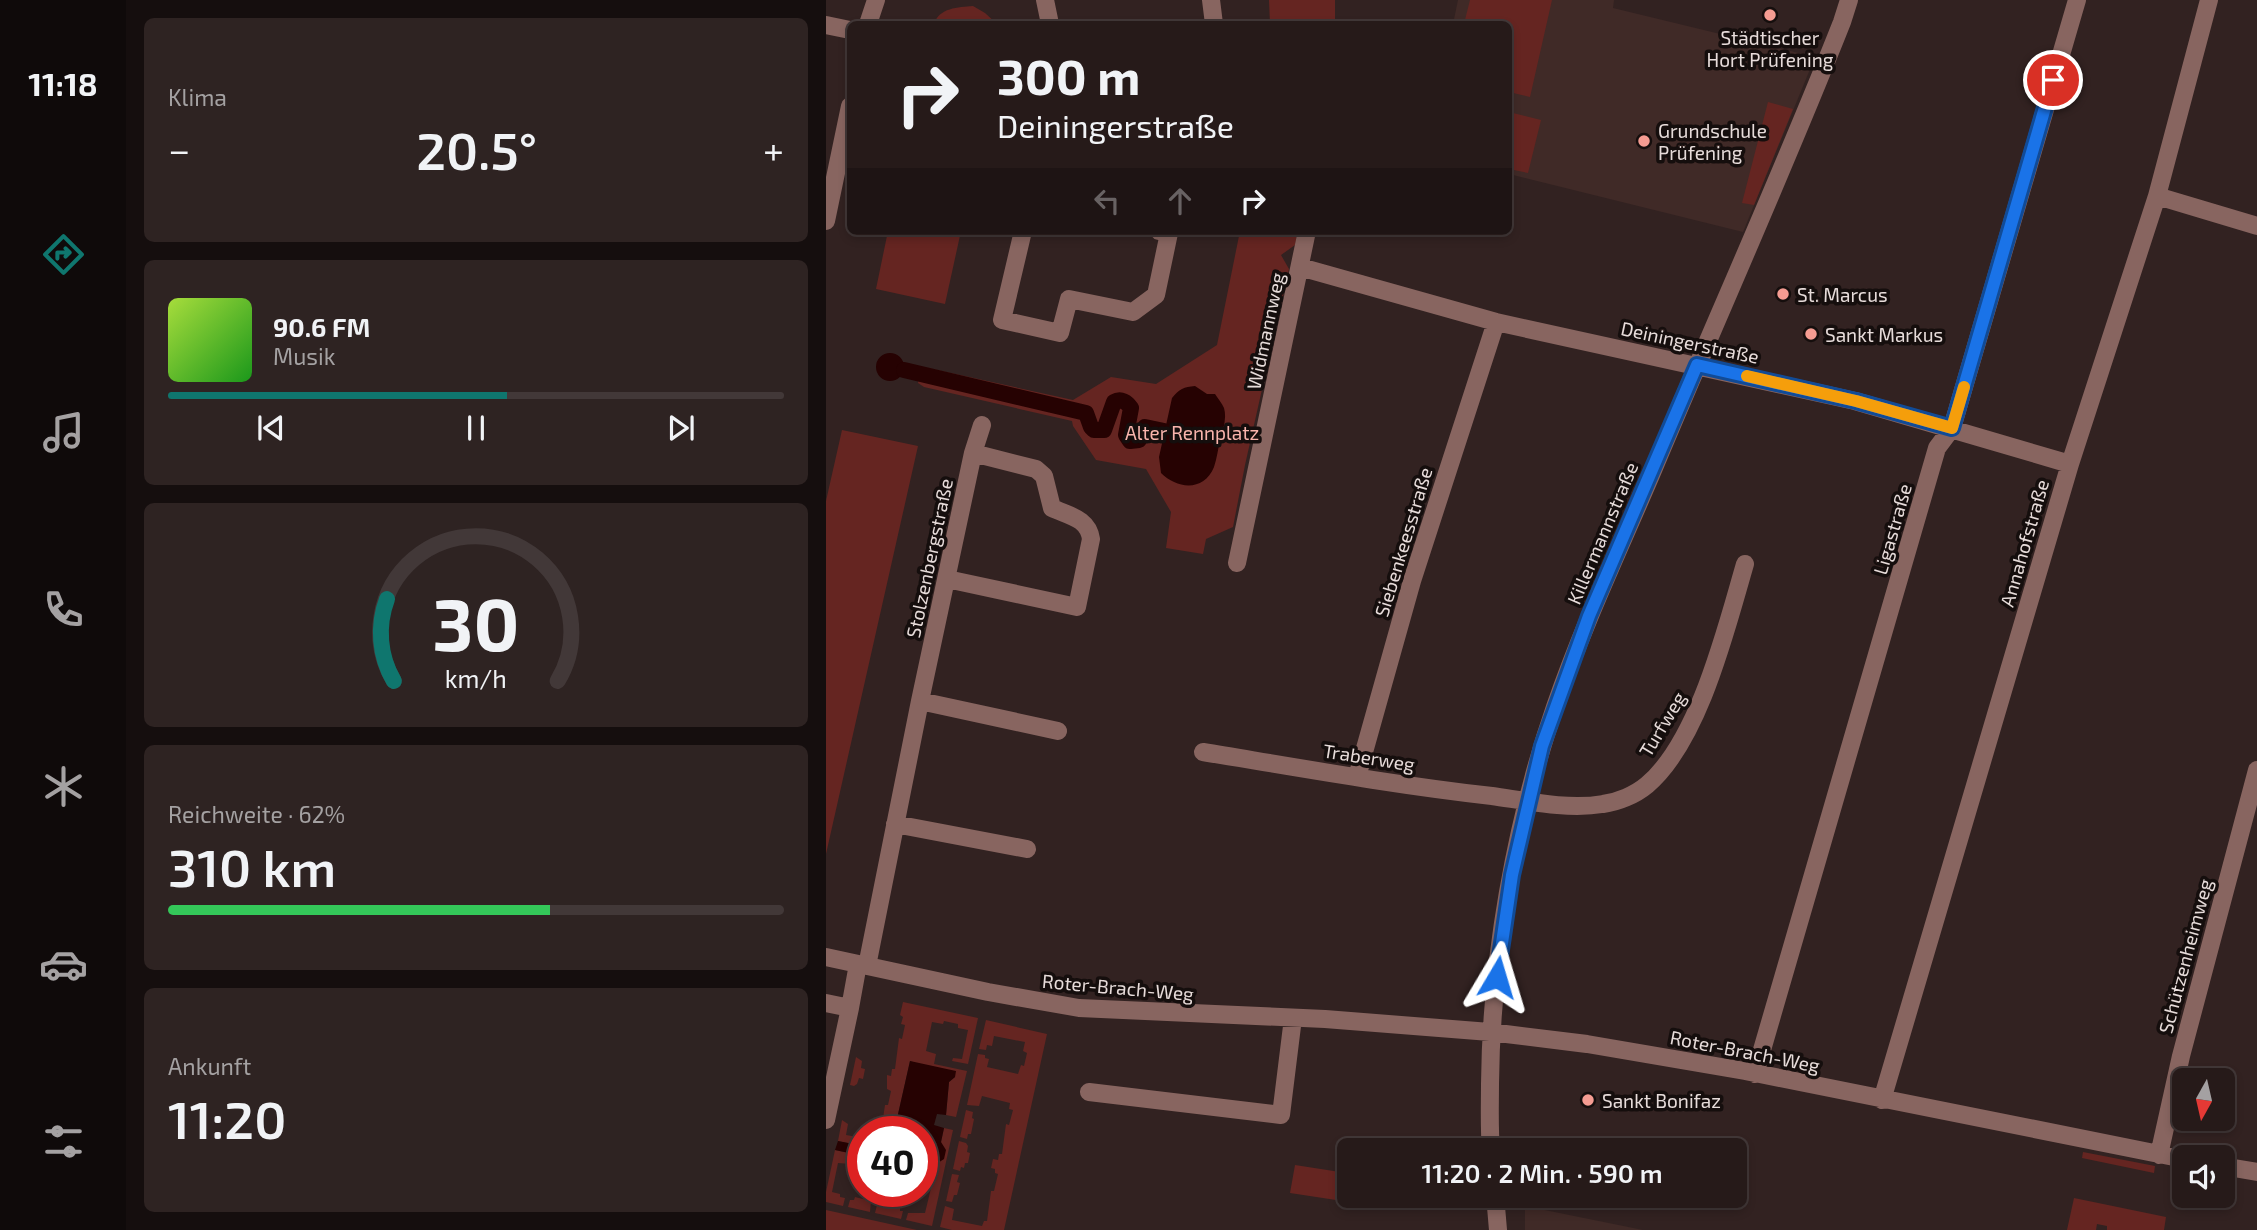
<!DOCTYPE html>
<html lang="de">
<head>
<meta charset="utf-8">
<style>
  body { margin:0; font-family:"Exo 2",sans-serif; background:#2e2322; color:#f1f3f6; height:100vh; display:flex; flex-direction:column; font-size:26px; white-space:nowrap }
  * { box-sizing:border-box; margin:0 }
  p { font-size:23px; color:#a4a1a2 }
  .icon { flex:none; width:38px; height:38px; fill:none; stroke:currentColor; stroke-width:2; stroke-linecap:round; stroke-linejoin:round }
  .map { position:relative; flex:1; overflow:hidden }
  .panel { display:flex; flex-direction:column; gap:18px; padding:18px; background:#150e0e; width:700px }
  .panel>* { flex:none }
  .banner { position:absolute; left:21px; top:21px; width:665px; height:214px; border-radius:10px; box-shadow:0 4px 10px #0003,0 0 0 2px #423838; background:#261a19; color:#f1f3f6; overflow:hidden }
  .needle { width:46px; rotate:188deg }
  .controls { position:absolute; left:1346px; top:1068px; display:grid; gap:14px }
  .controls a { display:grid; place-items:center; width:63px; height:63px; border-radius:10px; background:#261a19; box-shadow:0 4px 10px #0003,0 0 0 2px #423838; font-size:35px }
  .speed { position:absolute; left:21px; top:1116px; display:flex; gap:14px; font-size:35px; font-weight:700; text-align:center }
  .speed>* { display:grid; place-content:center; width:91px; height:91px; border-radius:50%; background:#261a19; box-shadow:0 4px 10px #0003,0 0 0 2px #423838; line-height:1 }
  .speed .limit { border:10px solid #d22; background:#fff; color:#111 }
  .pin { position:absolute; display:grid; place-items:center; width:60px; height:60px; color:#fff; margin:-30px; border:4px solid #fff; border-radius:50%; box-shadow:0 2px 7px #0007 }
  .me { position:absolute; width:77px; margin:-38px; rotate:7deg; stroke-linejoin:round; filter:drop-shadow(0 0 5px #0008) }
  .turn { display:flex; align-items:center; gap:24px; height:147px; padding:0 35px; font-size:32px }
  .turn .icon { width:91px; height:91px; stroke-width:2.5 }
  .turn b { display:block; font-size:49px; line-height:60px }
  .lanes { display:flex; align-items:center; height:66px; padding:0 35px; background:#0003; justify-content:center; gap:35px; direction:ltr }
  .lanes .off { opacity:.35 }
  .big { font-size:52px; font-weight:600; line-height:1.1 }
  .panel .card { flex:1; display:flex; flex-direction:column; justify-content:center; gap:10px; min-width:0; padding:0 24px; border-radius:10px; background:#2e2322 }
  .panel .dial { align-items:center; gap:0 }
  .dial svg { height:182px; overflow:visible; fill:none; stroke:#423838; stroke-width:7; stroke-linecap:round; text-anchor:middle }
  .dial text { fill:#f1f3f6; stroke:none }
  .song { display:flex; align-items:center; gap:21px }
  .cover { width:84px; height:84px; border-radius:10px; background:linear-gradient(135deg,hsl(80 70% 55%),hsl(120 70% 35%)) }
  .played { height:7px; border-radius:4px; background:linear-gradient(90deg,#0f766e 55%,#423838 55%) }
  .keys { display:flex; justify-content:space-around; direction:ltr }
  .heat { display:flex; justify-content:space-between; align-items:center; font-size:38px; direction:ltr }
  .charge { height:10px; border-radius:5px; background:linear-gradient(90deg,#34c759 62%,#423838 0) }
  .trip { position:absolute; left:511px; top:1138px; width:410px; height:70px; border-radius:10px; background:#261a19; box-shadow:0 4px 10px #0003,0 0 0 2px #423838; font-weight:600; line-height:70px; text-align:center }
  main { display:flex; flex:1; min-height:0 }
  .menu { display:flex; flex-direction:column; width:126px; justify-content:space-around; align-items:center; background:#0f0a0a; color:#a4a1a2 }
  .menu .icon { width:49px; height:49px }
  .menu .active { color:#0f766e }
  .menu b { font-size:32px; color:#f1f3f6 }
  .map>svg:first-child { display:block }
</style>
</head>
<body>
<main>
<nav class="menu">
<b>11:18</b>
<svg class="icon active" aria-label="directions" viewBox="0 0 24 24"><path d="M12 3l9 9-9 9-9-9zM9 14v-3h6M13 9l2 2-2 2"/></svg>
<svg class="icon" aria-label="music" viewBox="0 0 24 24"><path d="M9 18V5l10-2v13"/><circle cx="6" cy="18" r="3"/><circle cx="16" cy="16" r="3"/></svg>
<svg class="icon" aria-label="phone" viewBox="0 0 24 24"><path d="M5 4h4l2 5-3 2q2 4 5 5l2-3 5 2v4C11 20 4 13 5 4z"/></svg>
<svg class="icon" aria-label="climate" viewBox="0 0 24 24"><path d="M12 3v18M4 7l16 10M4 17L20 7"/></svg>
<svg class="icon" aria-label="car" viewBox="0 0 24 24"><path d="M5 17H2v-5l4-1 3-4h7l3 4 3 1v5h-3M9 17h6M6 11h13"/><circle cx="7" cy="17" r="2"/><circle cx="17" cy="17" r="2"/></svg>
<svg class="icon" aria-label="filters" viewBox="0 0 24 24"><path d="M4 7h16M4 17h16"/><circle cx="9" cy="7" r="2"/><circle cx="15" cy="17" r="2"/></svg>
</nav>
<section class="panel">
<div class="card"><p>Klima</p>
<div class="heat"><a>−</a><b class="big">20.5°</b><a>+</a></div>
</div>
<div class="card">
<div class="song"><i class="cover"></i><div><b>90.6 FM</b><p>Musik</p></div></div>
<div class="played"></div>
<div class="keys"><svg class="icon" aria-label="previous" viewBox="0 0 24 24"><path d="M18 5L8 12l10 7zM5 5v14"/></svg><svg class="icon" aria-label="pause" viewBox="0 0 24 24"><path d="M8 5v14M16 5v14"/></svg><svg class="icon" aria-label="next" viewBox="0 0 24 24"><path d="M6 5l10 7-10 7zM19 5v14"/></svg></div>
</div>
<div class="card dial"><svg viewBox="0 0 100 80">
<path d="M14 69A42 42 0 1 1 86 69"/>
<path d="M14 69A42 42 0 0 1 11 33" stroke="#0f766e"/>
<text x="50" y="56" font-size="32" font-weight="700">30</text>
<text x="50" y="72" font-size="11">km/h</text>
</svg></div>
<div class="card"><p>Reichweite · 62%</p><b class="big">310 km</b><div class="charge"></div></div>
<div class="card"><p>Ankunft</p><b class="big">11:20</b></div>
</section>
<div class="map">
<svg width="1431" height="1230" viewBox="0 0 1431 1230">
  <rect width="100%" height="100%" fill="#322221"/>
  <path fill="#402a27" d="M632,0H788L787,8L989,57L917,232L683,174L682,24H627Z
    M699,1206L817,1230H699Z"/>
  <path fill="#652521" d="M443,0H509V24H444Z
    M644,0H726L704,97L683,92L682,24H638Z
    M147,6L159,13L171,24H108C113,8 132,7 147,6Z
    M942,102L967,109L928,205L916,203Z
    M683,112L715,120L702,173L683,169Z
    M62,231H135L119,304L50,289Z
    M414,231H472L469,245L455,255L463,269L419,465L407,527L380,539L377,554L340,548L345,512L320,469L270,460L247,426L246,421L98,387L92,383L94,370L102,368L247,400L285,377L330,384L391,345Z
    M16,430L92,446L0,854V501Z
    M77,1002L152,1018L142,1064L126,1061L127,1058L136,1059L142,1030L132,1028V1024L118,1021L117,1024L106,1022L100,1051L110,1054L108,1064L141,1071L130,1117L120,1115L123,1082L129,1077L84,1061L68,1132H55L59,1105H62L65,1091L61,1089V1075L65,1076L66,1069H69L73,1038L76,1039L79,1025L75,1024L77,1017L74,1015Z
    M160,1020L221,1034L178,1230H126L114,1227L119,1206L128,1209L126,1220L156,1226L158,1221H161L165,1191H168L172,1174L169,1173V1169L165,1168L167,1159L172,1160L173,1154H176L180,1124L183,1125L187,1110L183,1109L184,1103L156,1096L153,1106L141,1105L152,1054L159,1055V1058L163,1059L161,1067L192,1074L195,1065L198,1066L201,1053L197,1051L199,1042L168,1036L166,1046L161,1045L160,1050L153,1049Z
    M30,1057L36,1061L35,1068L39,1069L37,1079L33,1078L31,1084L28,1086L24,1085Z
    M140,1110L147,1112L146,1118L148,1119L145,1134H142L141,1139L134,1137Z
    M16,1120L22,1124L20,1135L37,1138V1146L12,1141Z
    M118,1128L127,1130L106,1226L80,1220L82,1213H99L106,1184L99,1182L96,1169L101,1170L115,1142Z
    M133,1141L140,1143L142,1146L141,1152L144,1153L142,1163H139L138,1168L135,1167L134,1171L127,1169Z
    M9,1150L37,1156V1165L12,1163L6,1192L14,1194V1197L19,1198L17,1206L0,1202V1192Z
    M1257,1152L1329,1166L1328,1173L1256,1158Z
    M469,1165L514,1172L510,1200L464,1193Z
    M126,1174L133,1175L131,1182L134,1183L131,1195H128L126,1202L120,1201Z
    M29,1197L45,1201L44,1212L22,1207L24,1200H28Z
    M1248,1198L1340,1217L1338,1230H1281V1226L1271,1224L1270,1230H1241Z
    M60,1204L74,1207V1211H77L75,1219L49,1213L51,1205L59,1207Z
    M0,1210L91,1230H0Z"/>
  <path fill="#260202" d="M50 367a14 14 0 1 1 28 0a14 14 0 1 1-28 0Z
    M369,386L381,394H389C392,399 396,403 398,408C401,419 397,430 394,440C392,449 391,458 388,467C378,492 351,489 335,473L333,457L346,398C353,389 358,387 369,386Z
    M84,1061L130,1071L129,1077L123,1082L120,1115L111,1114L108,1125L118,1128L115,1142L120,1150L118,1159L101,1170L96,1169V1132H68Z
    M12,1141L37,1146V1156L9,1150Z"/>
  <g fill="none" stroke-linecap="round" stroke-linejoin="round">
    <path stroke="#260202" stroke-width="16" d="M78,370L260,413L265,427L268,430H278L288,402C295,398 301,402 305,408L300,435L304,441L313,440L319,427L338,431"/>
    <path stroke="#886560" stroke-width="18" d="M219,0L224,24
      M385,0L388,24
      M42,24L50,0
      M0,25L24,30
      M1331,196L1431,226
      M0,221L24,106
      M197,231L176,320L234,333L243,299L307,312L330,295L343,233L333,231
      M474,267L670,322L1029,401L1244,464
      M411,563L481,231
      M121,579L251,607L265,539C262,518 243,516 226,508L218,476L210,469L147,453
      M94,701L232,731
      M377,752C474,768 569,785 666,796C701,801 742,810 777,804C792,802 809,795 821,785C873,741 900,629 919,564
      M531,777L586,581L670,322
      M69,824L201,849
      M0,957L162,992L253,1008L499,1019L664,1032L761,1044L919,1071L1358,1159
      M41,966L94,701L147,453L156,425
      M0,1003L24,1008L32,964
      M929,1074L1111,448L1126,428L1251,0
      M263,1092L455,1115L467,1018
      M1056,1100L1244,464L1331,196L1383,0
      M0,1120L24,1008
      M665,1150C663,1128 664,1106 664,1084C665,961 689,823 729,707C756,628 792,552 825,475C888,324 956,174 1016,22L1023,0
      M1333,1155L1355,1056L1431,770
      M1396,1166L1431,1172
      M669,1195L672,1230"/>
  </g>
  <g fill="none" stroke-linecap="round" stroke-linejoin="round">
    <g stroke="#114b97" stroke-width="18">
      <path id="route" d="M671,977L686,875L716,746L763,616L871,365L1030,401L1126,428L1227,80"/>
    </g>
    <use href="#route" stroke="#1a73e8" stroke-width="12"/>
    <path stroke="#f59e0b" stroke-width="12" d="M921,376L1030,401L1126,428L1138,387"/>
  </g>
  <g fill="#f59c92" stroke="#150e0d" stroke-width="2.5">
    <circle cx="944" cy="15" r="7"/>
    <circle cx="818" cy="141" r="7"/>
    <circle cx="957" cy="294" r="7"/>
    <circle cx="985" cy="334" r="7"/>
    <circle cx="762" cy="1100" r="7"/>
  </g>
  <g text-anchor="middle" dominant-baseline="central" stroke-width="7" stroke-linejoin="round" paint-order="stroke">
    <g font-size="19" fill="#e7dcda" stroke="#150e0d" text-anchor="start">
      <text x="944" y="37" text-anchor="middle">Städtischer<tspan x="944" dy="22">Hort Prüfening</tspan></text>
      <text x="832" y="130">Grundschule<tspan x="832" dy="22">Prüfening</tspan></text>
      <text x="971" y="294">St. Marcus</text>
      <text x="999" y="334">Sankt Markus</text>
      <text x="776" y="1100">Sankt Bonifaz</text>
    </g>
    <g font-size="19" fill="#e7dcda" stroke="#150e0d">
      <text transform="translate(439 331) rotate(-78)">Widmannweg</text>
      <text transform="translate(864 342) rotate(12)">Deiningerstraße</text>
      <text transform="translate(1066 529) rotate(-74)">Ligastraße</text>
      <text transform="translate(776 533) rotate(-67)">Killermannstraße</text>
      <text transform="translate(577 542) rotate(-73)">Siebenkeesstraße</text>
      <text transform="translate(1198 543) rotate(-74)">Annahofstraße</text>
      <text transform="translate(103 558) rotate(-78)">Stolzenbergstraße</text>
      <text transform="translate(836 724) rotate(-59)">Turfweg</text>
      <text transform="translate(543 757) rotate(9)">Traberweg</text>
      <text transform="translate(1359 956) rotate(-75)">Schützenheimweg</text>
      <text transform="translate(292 987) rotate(5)">Roter-Brach-Weg</text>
      <text transform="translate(919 1051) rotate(11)">Roter-Brach-Weg</text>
    </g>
    <g font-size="19" fill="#f8b4ac" stroke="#150e0d">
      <text x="366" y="432">Alter Rennplatz</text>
    </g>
  </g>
</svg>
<div class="controls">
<a><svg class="needle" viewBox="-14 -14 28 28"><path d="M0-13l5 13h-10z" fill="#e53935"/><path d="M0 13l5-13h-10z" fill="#a4a1a2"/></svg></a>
<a><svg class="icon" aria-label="sound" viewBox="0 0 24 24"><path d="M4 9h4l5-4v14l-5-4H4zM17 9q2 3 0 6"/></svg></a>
</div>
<div class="speed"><div class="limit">40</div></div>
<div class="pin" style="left:1227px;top:80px;background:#d93025"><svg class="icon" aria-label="arrive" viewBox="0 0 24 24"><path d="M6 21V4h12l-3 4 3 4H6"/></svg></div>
<svg class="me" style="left:671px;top:977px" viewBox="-20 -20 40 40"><path d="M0-17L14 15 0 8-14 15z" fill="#1a73e8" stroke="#fff" stroke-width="4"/></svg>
<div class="trip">11:20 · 2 Min. · 590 m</div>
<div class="banner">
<div class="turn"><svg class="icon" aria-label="right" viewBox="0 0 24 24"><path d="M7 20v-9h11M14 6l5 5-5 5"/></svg><div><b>300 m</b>Deiningerstraße</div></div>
<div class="lanes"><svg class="icon off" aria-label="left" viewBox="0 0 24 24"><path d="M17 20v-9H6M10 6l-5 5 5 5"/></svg><svg class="icon off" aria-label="ahead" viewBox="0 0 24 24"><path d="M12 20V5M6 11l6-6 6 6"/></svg><svg class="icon" aria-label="right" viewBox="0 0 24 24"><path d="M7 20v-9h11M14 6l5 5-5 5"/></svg></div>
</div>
</div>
</main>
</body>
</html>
